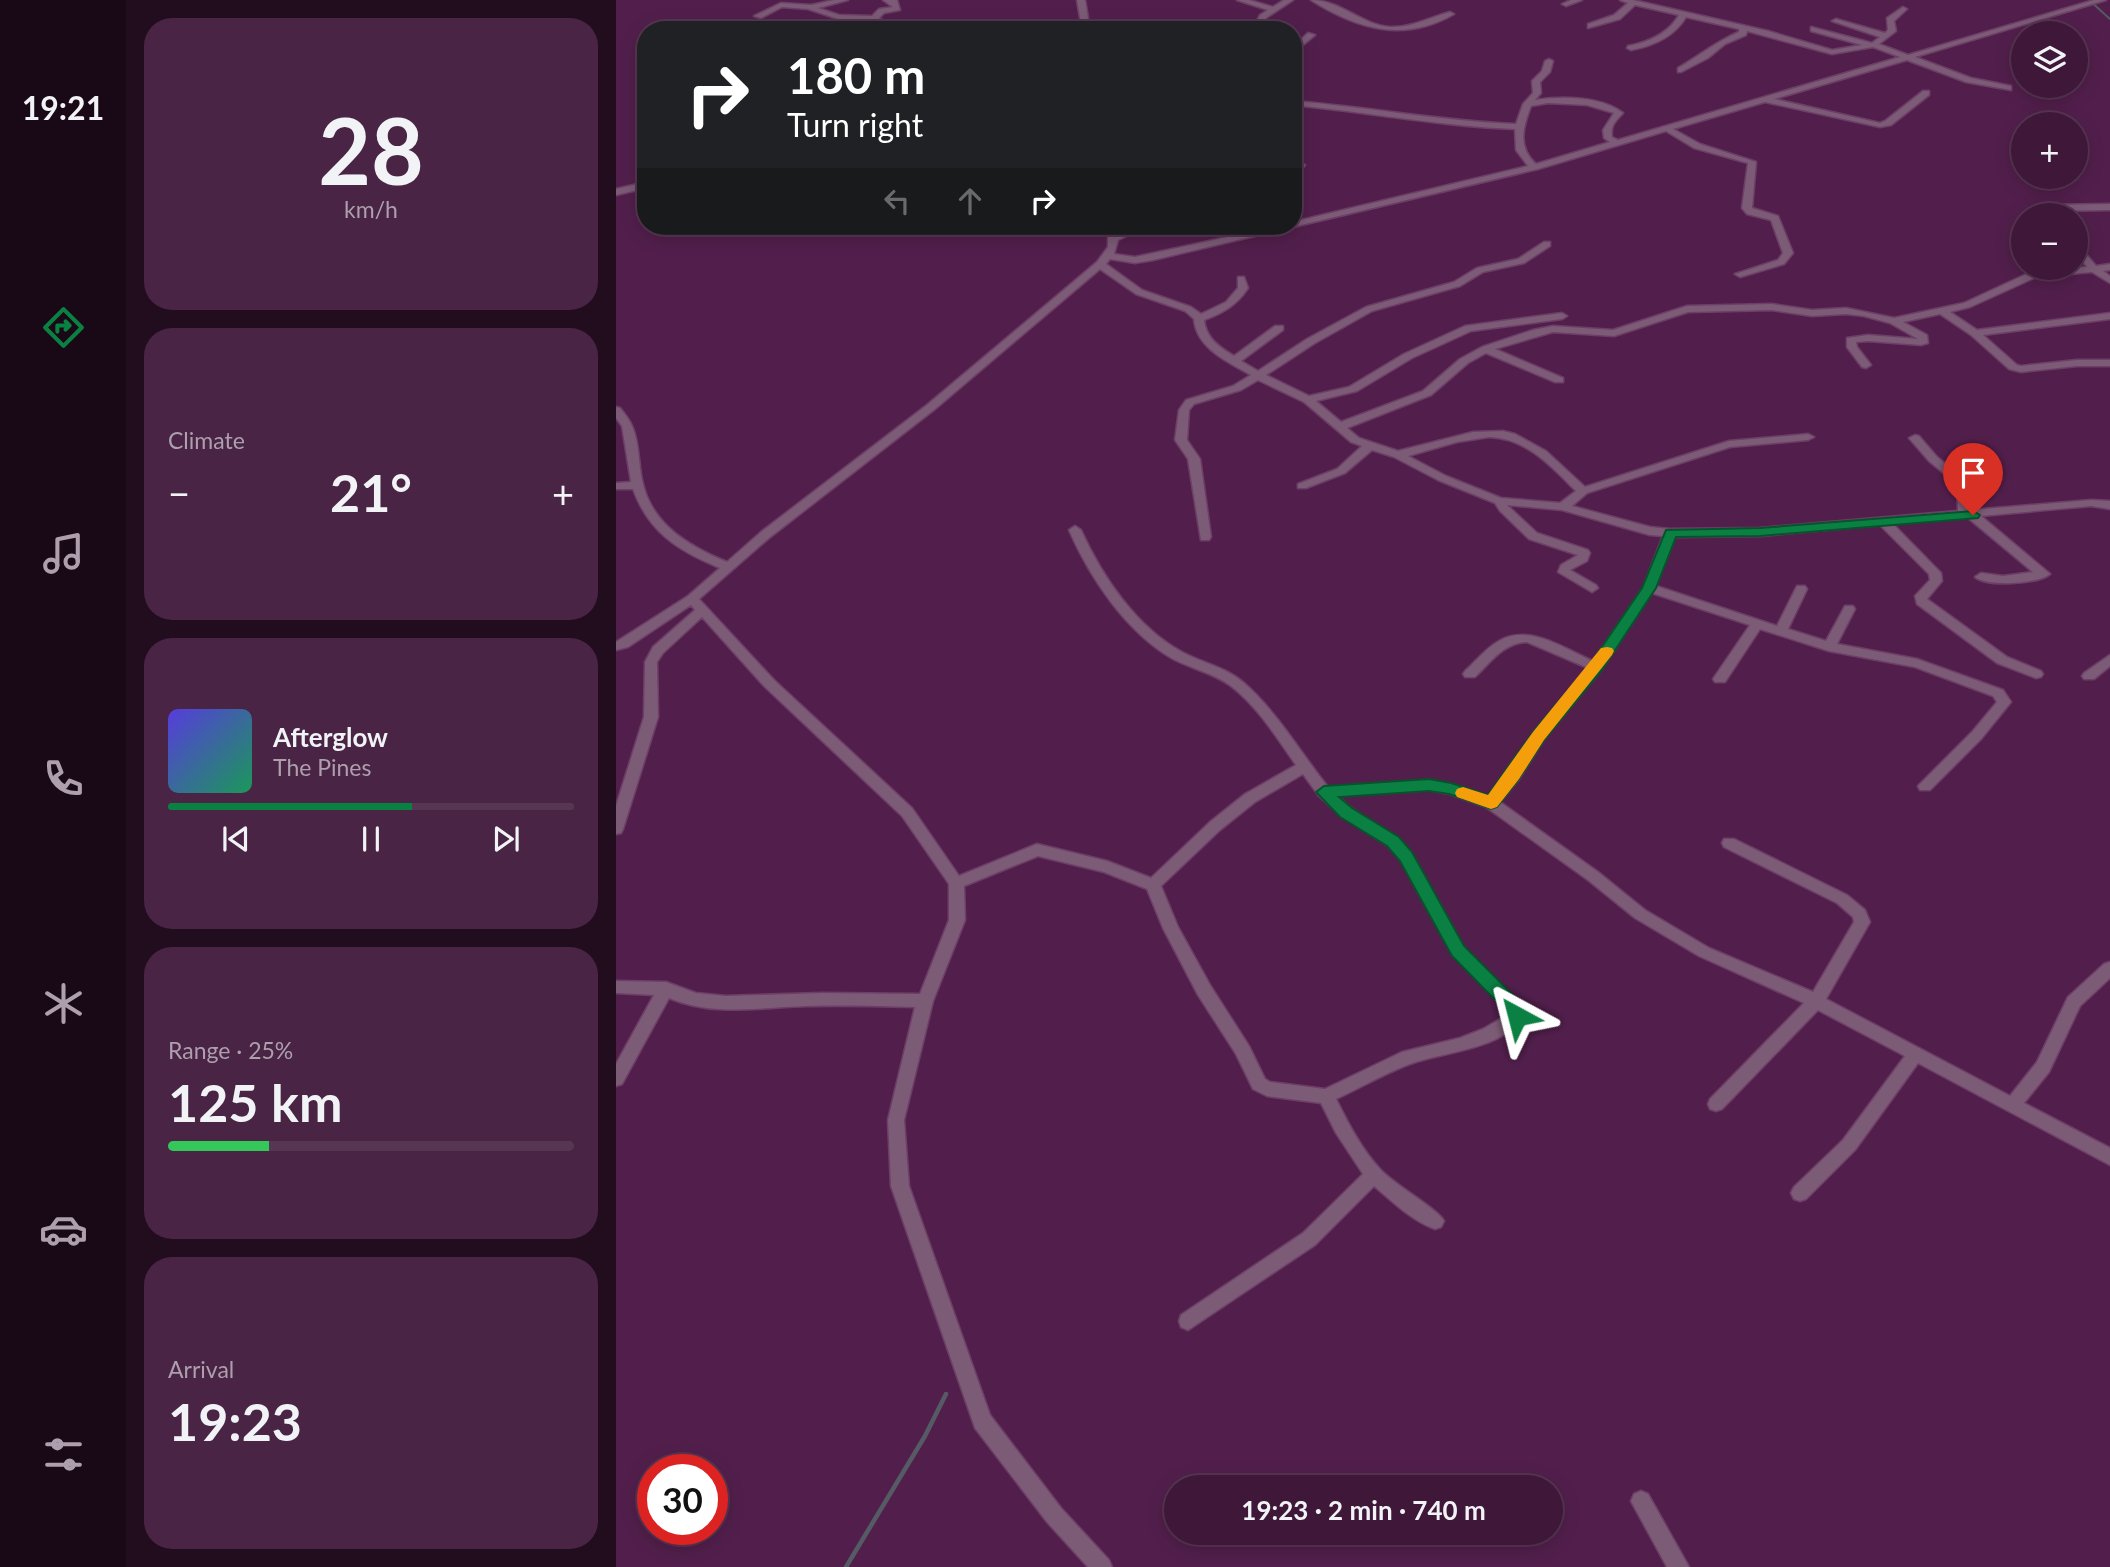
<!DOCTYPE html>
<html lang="en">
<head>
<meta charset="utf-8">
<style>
  body { margin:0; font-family:Lato,sans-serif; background:#492444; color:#f1f3f6; height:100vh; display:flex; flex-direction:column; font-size:26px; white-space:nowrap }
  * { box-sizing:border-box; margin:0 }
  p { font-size:23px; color:#ad9fae }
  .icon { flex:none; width:38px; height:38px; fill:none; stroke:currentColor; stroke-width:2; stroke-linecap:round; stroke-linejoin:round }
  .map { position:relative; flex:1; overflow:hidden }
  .panel { display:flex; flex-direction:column; gap:18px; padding:18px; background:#220d1f; width:490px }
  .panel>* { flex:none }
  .guide { position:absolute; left:21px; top:21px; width:665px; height:214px; border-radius:28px; box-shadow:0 4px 18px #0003,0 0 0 2px #573653; background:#202124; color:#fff; overflow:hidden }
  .controls { position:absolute; left:1395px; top:21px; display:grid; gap:14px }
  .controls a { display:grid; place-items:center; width:77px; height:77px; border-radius:50%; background:#3e1739; box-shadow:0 4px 18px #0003,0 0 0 2px #573653; font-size:35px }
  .speed { position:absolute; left:21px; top:1454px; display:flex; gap:14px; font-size:35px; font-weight:700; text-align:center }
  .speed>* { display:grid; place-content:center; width:91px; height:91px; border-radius:50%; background:#3e1739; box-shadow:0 4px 18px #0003,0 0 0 2px #573653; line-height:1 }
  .speed .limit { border:10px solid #d22; background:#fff; color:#111 }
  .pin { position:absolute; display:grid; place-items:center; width:60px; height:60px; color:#fff; margin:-72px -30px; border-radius:50% 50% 50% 0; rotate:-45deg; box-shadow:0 0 7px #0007 }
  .pin .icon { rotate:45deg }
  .me { position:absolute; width:77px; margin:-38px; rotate:322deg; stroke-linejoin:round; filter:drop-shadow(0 0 5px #0008) }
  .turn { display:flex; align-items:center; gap:24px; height:147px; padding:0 35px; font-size:32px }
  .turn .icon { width:91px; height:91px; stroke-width:2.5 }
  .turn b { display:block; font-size:49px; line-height:60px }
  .lanes { display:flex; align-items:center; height:66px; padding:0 35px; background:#0003; justify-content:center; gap:35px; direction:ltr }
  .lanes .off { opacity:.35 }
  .big { font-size:52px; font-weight:700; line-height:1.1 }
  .panel .card { flex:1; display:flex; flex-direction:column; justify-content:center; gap:10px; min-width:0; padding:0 24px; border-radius:28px; background:#492444 }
  .panel .dial { align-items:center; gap:0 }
  .dial b { font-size:91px; line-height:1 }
  .song { display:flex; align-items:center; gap:21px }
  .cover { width:84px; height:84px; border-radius:10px; background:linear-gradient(135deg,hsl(250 70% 55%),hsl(150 70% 35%)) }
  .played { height:7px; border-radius:4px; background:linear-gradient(90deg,#0b8043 60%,#573653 60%) }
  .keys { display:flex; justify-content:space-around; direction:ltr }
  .heat { display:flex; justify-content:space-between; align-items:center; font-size:38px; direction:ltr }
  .charge { height:10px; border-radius:5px; background:linear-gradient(90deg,#34c759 25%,#573653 0) }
  .trip { position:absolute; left:548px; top:1475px; width:399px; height:70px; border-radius:35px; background:#3e1739; box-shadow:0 4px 18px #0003,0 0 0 2px #573653; font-weight:700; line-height:70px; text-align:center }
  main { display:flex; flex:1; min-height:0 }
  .tab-bar { display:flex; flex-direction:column; width:126px; justify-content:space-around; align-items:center; background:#190917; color:#ad9fae }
  .tab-bar .icon { width:49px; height:49px }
  .tab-bar .selected { color:#0b8043 }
  .tab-bar b { font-size:32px; color:#f1f3f6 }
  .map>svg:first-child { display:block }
</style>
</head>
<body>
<main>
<nav class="tab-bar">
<b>19:21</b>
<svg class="icon selected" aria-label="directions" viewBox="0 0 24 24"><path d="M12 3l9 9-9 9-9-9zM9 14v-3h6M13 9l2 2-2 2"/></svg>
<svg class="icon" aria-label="music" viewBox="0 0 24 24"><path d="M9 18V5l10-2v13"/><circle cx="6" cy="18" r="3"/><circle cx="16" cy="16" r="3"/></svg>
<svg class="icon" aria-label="phone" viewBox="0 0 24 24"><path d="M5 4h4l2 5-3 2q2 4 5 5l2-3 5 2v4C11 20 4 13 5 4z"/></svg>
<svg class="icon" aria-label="climate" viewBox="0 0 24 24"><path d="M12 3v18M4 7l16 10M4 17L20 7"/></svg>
<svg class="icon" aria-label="car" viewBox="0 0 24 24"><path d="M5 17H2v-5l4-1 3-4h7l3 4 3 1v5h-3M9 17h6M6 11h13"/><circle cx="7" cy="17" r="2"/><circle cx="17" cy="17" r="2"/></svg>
<svg class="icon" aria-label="filters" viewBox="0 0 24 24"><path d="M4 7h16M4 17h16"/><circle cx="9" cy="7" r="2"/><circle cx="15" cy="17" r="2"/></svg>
</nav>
<section class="panel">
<div class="card dial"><b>28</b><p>km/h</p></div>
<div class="card"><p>Climate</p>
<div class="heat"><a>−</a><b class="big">21°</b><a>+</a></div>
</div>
<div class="card">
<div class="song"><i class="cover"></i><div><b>Afterglow</b><p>The Pines</p></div></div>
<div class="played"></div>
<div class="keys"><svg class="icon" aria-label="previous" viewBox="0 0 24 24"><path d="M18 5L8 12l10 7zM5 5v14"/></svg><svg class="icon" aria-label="pause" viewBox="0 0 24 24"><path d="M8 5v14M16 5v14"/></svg><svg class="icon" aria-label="next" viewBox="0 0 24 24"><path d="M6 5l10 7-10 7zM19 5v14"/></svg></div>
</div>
<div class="card"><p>Range · 25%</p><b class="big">125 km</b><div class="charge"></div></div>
<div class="card"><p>Arrival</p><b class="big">19:23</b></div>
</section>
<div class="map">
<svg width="1494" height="1567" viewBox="0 0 1494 1567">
  <rect width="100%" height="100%" fill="#521f4c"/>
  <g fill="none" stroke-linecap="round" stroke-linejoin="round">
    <path stroke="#555b64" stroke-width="2" d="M1473,0L1494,19"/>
    <path stroke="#555b64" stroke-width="4.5" d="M230,1567L309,1436L330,1394"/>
    <g stroke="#6d3e67" stroke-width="3">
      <path id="minor" d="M218,0H232L202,8L223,15L256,16L263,9L277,7L267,0H281L284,10L268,13L263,18L282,30H272L256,20L222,19L192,9L166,7L145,18L138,16L165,3L195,5Z
        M461,0H469L474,30H466Z
        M621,0H633L657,7L668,0H677L650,18L644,30H636L644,15L652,10Z
        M695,0C724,0 746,25 774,27C795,28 815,17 834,12L838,14C788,43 741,29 695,0Z
        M955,0H966L950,6L946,4Z
        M1004,0H1017L1152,31L1216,50L1246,45L1195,31V27L1256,43L1264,37L1216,21L1220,19L1269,33L1272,30L1271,18L1287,7L1291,9L1278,21L1280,31L1263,44L1292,55L1478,0H1490L1299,57L1355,78L1395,86V90L1350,82L1291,60L1158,99L1264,123L1269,121L1307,91H1313V95L1275,125L1264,127L1149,102L1057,129L1084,144L1140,162L1136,208L1162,216L1177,253L1168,264L1124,277L1119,274L1162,260L1167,253L1155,220L1131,214L1126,208L1132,163L1078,148L1050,131L922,169L537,260L519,263L494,259L490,264L526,290L575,307L585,314L610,302L622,288V277H628L632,288C621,305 607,313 588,320C590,338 603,347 618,356L659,326H667V330L625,361L642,371L691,339L750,307L838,282L861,268L902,259L928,242H934V246L908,263L867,272L844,286L756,311L699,343L650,375L693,396L733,387L788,354L849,326L946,313L951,316L946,319L855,331L796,358L741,391L700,401L725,422L807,391L844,359L866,347L917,330L937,326L997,330L1071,306L1156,304L1196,310L1230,308L1278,318L1348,303L1415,272L1471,267L1460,253V245L1463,246L1480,266L1494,264V270L1487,271L1494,276V283L1476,272L1420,277L1354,307L1334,312L1361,330L1494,313V319L1367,335L1401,365L1405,366L1461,360H1494V366H1461L1405,372L1393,369L1355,335L1324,314L1287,322L1311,335L1312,343L1305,345L1252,341L1240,342L1241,347L1255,365L1250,368L1246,367L1231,347V338L1252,335L1302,339L1274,323L1248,316L1230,314L1196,316L1156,310L1072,312L998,336L937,332L879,349L947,378V382H939L870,353L852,363L815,395L731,428L743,438L782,451L857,432L887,431L899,434L930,451L969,487L1113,441L1192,434L1198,437L1192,440L1114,447L971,493L956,506L1034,527L1054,529L1144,528L1342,511L1341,484L1313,461L1293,438L1299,435L1303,436L1321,457L1351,481L1355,510L1475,500L1494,501V509L1475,506L1365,516L1434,574C1422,584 1371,587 1359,577L1365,573L1387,576L1417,572L1351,517L1277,524L1325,573L1326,581L1311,599L1391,657L1425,671L1427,674L1425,677L1420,678L1381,663L1301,604L1299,596L1314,580L1313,574L1264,525L1144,536L1059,537L1040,586L1161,626L1181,586H1189L1191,589L1172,629L1210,641L1229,606H1237L1239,609L1221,644L1301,659L1387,690L1395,702L1365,739L1314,790H1304L1302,786L1356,732L1381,702L1377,696L1299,667L1213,651L1144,629L1109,682H1099L1097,679L1134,625L1036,593L985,670L928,739L903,779L884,802L982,872L1029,910L1093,948L1197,992L1238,922L1237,917L1221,903L1108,847L1106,843L1108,839H1118L1231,895L1249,910L1254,922L1210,999L1394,1096L1421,1062L1452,997L1488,964L1494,962V978L1464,1006L1433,1072L1408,1103L1494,1148V1165L1302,1063L1239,1150L1190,1199L1184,1201L1178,1199L1175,1193L1178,1187L1227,1140L1289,1056L1202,1010L1106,1109L1100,1111L1094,1109L1092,1104L1094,1099L1188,1003L1083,956L1019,918L972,880L870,807L834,794L813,790L722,796L735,808L782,838L795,853L847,947L910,1012C891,1050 829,1051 794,1064C769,1073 744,1088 720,1099C732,1123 746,1150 764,1169C777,1184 822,1209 828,1221L825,1227L819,1229C796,1221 777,1202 758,1186L699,1245L572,1330L565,1327L563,1321L565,1315L687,1233L747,1174L720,1133L705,1103L651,1096L637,1089L620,1054L582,995L547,928L531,889L488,872L422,856L348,886L349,920L317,1001L288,1120L293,1186L374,1415L445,1508L493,1560L496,1567H472L431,1522L359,1428L275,1186L272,1120L299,1007C264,1006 228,1005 192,1006C146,1007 97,1017 53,998L6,1084L0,1086V1064L38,995L0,993V981L50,982L80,993L110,996L206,993L304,994L333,920V884L286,816L148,686L86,617L47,653L41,662L42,717L7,829L5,833L0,834V806L28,717L29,662L37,647L79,610L75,605L12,647L0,650V642L72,596L104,568C63,551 33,533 17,489H0V483L15,482L6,426L0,418V407L4,408C8,413 13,419 16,426C24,443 22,466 27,484C37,526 75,547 111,562L145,532L311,405L481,262L492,247V226H500L502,233L521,226H532L502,240L498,254L519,257L663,226H677V222L912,166L900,150L899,129C824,126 751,112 677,105V101C752,107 825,121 900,124L907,104L917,93L916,81L926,71L929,61L933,59L937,61L934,72L924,82L925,93L919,100C946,96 985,96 1007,113C1000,121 994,125 996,137L1002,140L1284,57L1257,47L1216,54L1131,31L1130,35L1109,44L1092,58L1065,72H1062V68C1083,56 1101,41 1123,32V29L1070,17C1058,37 1037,46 1015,50L1011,48L1012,46C1033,42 1052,34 1063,15L1019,5L1004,19L972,28V24L998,15L1012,3ZM932,103L971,105L998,113L987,130L988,138L994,142L920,164C901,147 907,127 915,106ZM484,269L520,294L569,311L578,319C580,348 612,362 635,375L617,386L570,400L563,410L559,440L572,459L585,540H593L595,537L584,459L571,440L573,410L578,404L625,390L642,380L688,402L735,442L746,446L721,469L682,484V488H690L729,473L756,450L778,457L822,480L879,503L884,511L913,539L962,555L945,565L942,572L976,592L982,588L980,585L954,570L971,561L974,553L972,550L921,533L891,505L946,510L1034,535L1047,536L1027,588L977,661C949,649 913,623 883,641C870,648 860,661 849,671L847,674L849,677H859C874,663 887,643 911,642L972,668L918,733L893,771L872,797L835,784L813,780L712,787C684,752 661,712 628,683C610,667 586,663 566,652C520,627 486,576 465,530L459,526L453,530C474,578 510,632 557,659C576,669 598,673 615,686C642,707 661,738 680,765L629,794L594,822L535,878L491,861L421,844L343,876L296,808L158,680L83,599L153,538L319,409ZM873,437C910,438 935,466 960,491L944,503L885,498L830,476L792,456L841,442ZM687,774L703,796L725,816L772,846L785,861L837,955L893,1013L891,1015L867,1029L844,1038L786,1052L709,1089L654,1082L649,1079L633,1046L594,985L562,927L545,886L604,830L639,802Z
        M692,33L699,35L677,53V47Z
        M677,159L689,165L677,179V170L680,166L677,165Z
        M30,182V188L0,195V189Z
        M1494,204V210L1433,211L1435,215H1427L1423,210L1430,205Z
        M1494,655V666L1478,679H1468L1466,676L1468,673Z
        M1025,1491L1032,1494L1073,1567H1051L1015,1501L1018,1494Z"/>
    </g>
    <use href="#minor" fill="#7c5b76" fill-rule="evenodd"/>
  </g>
  <path fill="#0b8043" stroke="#07532c" stroke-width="2" d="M1357,511L1364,515L1362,518L1144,536L1060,537L1040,588L986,670L928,740L903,779L881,807L875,809L833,794L813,791L723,797L736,808L783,837L796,852L848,946L908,1006L911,1012L908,1021L901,1024L895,1021L893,1014L836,956L784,861L771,846L724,817L700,792L708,786L813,779L835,783L872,795L917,732L975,663L1026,588L1050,530L1144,528Z"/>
  <path fill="#f59e0b" d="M991,647L996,648L998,651L996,655L928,740L903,779L881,807L875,809L841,797L839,793L841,789L847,787L872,795L917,732L985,648Z"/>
</svg>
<div class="controls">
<a><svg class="icon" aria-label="layers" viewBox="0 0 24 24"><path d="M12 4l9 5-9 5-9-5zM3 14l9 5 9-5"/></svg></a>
<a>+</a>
<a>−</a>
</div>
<div class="speed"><div class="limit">30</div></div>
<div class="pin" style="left:1357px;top:515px;background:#d93025"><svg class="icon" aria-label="arrive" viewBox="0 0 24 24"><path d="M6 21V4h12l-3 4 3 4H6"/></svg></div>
<svg class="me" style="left:901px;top:1016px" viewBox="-20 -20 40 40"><path d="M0-17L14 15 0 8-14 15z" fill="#0b8043" stroke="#fff" stroke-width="4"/></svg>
<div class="trip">19:23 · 2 min · 740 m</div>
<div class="guide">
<div class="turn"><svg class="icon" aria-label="right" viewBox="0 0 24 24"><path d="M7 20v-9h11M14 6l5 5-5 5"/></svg><div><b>180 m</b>Turn right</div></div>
<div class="lanes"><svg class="icon off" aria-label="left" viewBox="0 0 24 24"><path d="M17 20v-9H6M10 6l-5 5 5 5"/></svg><svg class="icon off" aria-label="ahead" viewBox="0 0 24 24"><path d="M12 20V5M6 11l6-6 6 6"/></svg><svg class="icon" aria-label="right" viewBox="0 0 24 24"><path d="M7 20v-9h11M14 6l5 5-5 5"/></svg></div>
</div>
</div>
</main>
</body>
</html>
